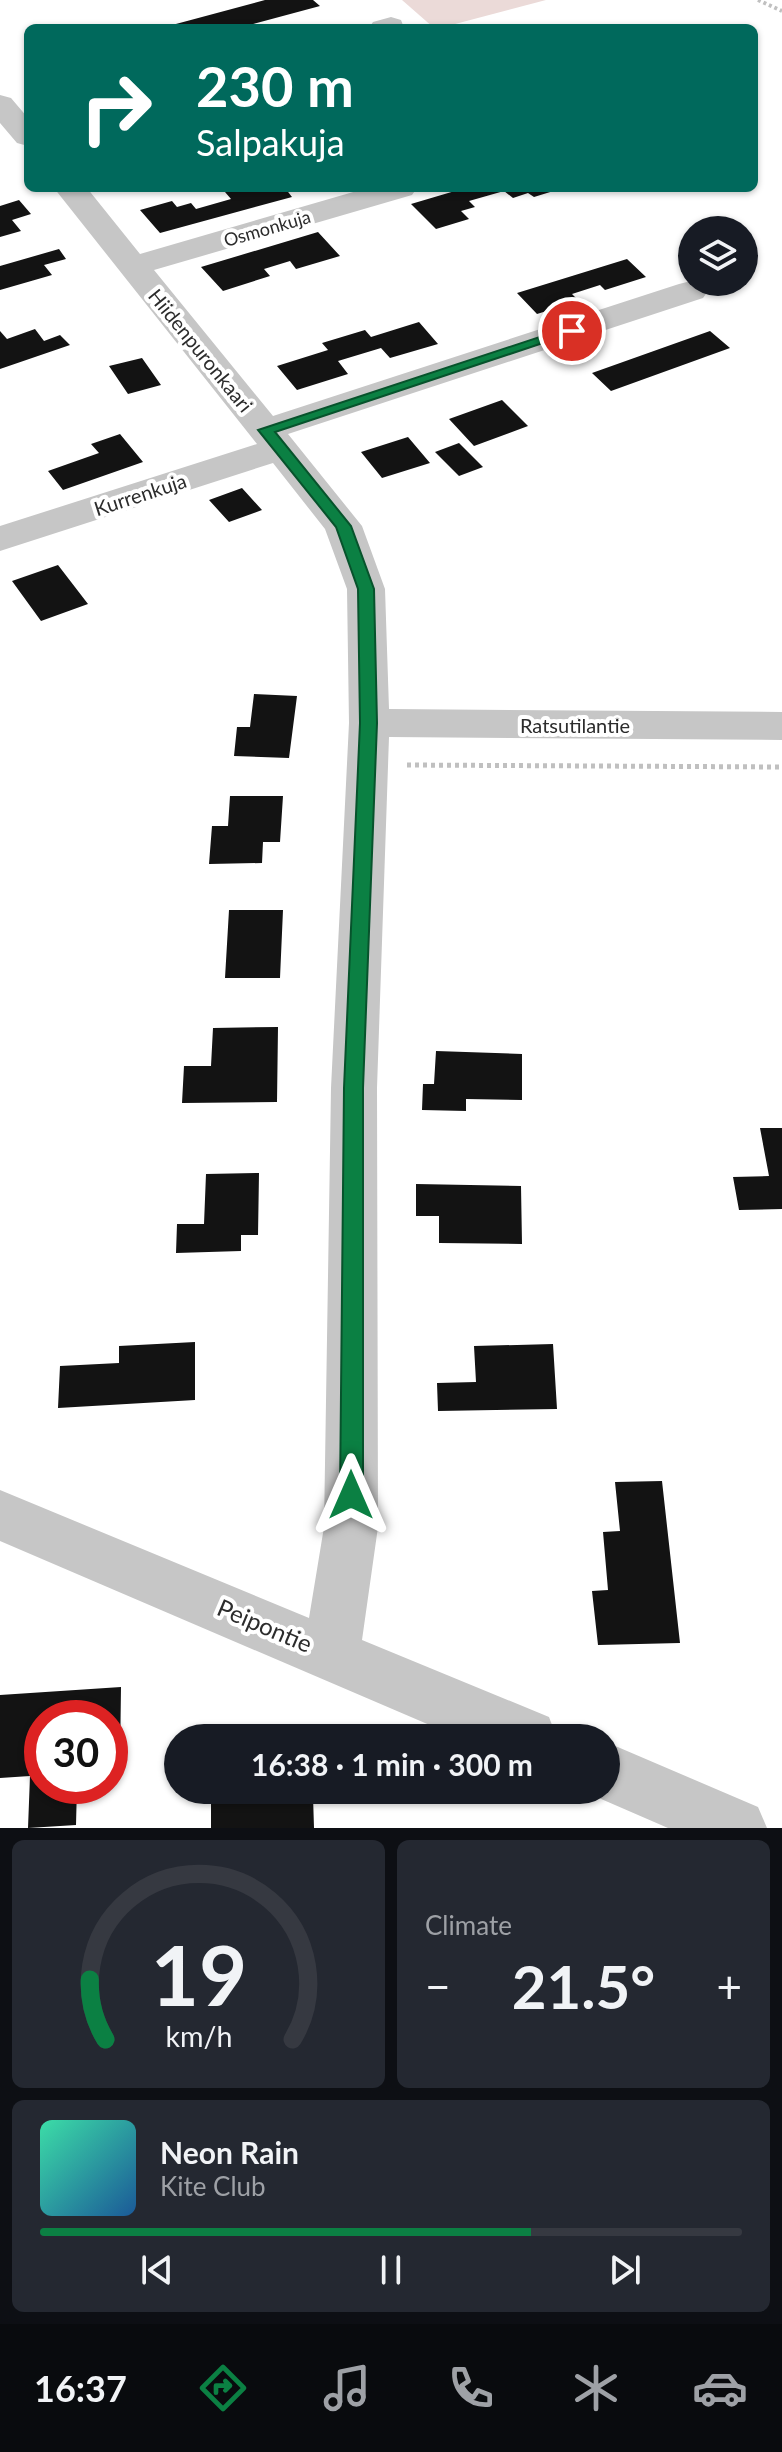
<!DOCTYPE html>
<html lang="en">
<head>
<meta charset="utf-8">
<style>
  body { margin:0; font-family:Lato,sans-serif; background:#242831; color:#f1f3f6; height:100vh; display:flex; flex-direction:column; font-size:30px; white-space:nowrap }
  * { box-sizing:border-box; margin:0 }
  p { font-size:26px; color:#9ea1a6 }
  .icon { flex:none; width:44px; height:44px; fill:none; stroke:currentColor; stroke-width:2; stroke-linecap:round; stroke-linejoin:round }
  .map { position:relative; height:1828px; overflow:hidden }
  .drawer { display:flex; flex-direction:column; gap:12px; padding:12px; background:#0d0f14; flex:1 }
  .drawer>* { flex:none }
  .hud { position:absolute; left:24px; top:24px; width:734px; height:168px; border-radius:12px; box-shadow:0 2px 6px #0004; background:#00695c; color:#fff; overflow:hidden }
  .fabs { position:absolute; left:678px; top:216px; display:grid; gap:16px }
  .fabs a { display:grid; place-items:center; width:80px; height:80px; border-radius:50%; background:#171b24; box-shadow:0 2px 6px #0004; font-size:40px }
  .speed { position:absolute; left:24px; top:1700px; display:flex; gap:16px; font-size:40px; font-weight:700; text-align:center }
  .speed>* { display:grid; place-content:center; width:104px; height:104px; border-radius:50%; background:#171b24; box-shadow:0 2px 6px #0004; line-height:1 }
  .speed .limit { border:12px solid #d22; background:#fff; color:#111 }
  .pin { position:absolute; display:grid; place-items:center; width:68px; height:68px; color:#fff; margin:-34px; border:4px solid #fff; border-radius:50%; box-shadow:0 2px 8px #0007 }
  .me { position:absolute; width:88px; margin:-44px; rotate:0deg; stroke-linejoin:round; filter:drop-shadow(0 0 6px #0008) }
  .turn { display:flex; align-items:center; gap:28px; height:168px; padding:0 40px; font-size:36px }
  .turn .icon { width:104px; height:104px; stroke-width:2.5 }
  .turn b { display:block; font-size:56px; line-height:68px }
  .big { font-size:60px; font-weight:700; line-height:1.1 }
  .drawer .widget { flex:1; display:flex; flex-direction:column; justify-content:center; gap:12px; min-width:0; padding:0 28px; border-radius:12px; background:#242831 }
  .drawer .dial { align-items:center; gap:0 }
  .dial svg { height:208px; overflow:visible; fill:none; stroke:#363941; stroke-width:7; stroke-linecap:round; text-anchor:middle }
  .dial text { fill:#f1f3f6; stroke:none }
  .song { display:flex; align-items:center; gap:24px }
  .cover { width:96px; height:96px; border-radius:12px; background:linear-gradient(135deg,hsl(160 70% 55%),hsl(210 70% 35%)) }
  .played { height:8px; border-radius:4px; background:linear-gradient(90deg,#0b8043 70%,#363941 70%) }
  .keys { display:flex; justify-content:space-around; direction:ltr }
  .heat { display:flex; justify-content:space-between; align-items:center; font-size:44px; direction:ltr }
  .drawer .tiles { flex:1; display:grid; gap:12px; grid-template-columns:1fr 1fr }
  .widget:last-child { grid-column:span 2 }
  .trip { position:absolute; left:164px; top:1724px; width:456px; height:80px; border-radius:40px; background:#171b24; box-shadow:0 2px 6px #0004; font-weight:700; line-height:80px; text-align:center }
  .tab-bar { display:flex; height:128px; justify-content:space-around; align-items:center; background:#090b0e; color:#9ea1a6 }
  .tab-bar .icon { width:56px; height:56px }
  .tab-bar .on { color:#0b8043 }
  .tab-bar b { font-size:36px; color:#f1f3f6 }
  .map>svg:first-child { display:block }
</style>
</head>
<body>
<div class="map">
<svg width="782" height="1828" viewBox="0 0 782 1828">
  <rect width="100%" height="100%" fill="#fff"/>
  <path fill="#ebdad8" d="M402,0H546L440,28H434Z"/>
  <path fill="#131313" d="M265,0H313L320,6L238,28H161Z
    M240,188H285L292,197L160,233L140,210L172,201L177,207L191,203L196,209L231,199L225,192Z
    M465,188H560V189L534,197L528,193L513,198L504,191L469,201L475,207L461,211L469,219L436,229L411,204Z
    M19,200L31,214L12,220L21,231L0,237V206Z
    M318,232L340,256L296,269L290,261L264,269L270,276L223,291L201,267Z
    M59,249L66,259L44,265L52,275L0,290V266Z
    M627,259L646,277L605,290L600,285L572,294L579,301L537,314L517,293Z
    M419,322L438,344L390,358L381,348L338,361L348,374L297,390L277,366L328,350L322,343L365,330L371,337Z
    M35,329L44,341L60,335L70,345L0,369V331L7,339Z
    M710,331L730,348L611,391L592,373Z
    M142,358L161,385L128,394L109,366Z
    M502,400L528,426L474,446L449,419Z
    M120,434L143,462L63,490L48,471L99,453L91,444Z
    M408,437L430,463L382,478L361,452Z
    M459,443L483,467L459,476L435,452Z
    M242,488L262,510L229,522L209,500Z
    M58,565L88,604L41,621L12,581Z
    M254,694L297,696L289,758L234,756L237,727H250Z
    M230,796H283L280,842H263L262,863L209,864L212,826H228Z
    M229,910H283L280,978H225Z
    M278,1027L277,1102L182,1103L184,1066H211L213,1028Z
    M436,1051L522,1054V1100L466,1099V1111L422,1110L423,1084H434Z
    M760,1128H782V1209L739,1210L733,1177L769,1176Z
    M259,1173L258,1235H241V1251L176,1253L177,1224H204L206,1174Z
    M416,1184L521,1186L522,1244L439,1243V1216H416Z
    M195,1342V1400L58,1408L60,1366L119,1363V1346Z
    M553,1344L557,1409L438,1411L437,1383L476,1382L474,1346Z
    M662,1481L680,1643L598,1645L592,1591L608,1590L603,1532L620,1531L615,1482Z
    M121,1687L120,1761L110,1762V1718H42V1786H77L76,1825L28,1828L30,1776L0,1778V1695Z
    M313,1796L314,1828H211V1799Z"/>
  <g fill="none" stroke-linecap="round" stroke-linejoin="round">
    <path stroke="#c0c0c0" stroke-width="4" stroke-dasharray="3 3" stroke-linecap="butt" d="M758,0L782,11"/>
    <path stroke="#c0c0c0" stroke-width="5" stroke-dasharray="4 4" stroke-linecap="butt" d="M407,765L782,767"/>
    <path fill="#c6c6c6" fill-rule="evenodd" d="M391,17L401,20L404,28H369L373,22Z
      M0,95L11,98L28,118V146L17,143L0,123Z
      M54,188H87L140,254L367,188H417L412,195L154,270L273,416L679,284L691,281L703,284L708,291L703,298L288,434L362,526L385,589L389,709L782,712V740L389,737L377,1088L378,1527L362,1640L549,1717L557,1738H460L0,1541V1490L309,1618L324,1527L331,1088L349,723L347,589L325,529L273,463L0,551V526L257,444Z
      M606,1742L758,1807L767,1828H668L585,1792L606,1790Z"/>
  </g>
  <path fill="#0b8043" stroke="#07532c" stroke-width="2" d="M567,328L579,331L275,432L351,526L374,589L377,723L363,1088V1495L359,1503L351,1506L344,1503L340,1495L344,1088L360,723L358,589L336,527L258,430Z"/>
  <g text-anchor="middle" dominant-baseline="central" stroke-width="8" stroke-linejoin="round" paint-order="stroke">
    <g font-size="18" fill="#2c2c2c" stroke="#fff">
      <text transform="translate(267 228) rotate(-16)">Osmonkuja</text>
    </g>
    <g font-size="20" fill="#2c2c2c" stroke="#fff">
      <text transform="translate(201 350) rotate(51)">Hiidenpuronkaari</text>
      <text transform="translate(140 494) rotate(-18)">Kurrenkuja</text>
      <text x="575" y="725">Ratsutilantie</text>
    </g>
    <g font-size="24" fill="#2c2c2c" stroke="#fff">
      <text transform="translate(265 1625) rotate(23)">Peipontie</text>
    </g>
  </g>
</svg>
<div class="fabs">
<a><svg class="icon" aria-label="layers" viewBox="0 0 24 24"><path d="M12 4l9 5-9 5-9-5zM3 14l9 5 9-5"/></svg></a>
</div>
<div class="speed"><div class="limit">30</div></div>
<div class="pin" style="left:572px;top:331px;background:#d93025"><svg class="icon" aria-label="arrive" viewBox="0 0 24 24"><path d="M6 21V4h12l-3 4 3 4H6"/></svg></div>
<svg class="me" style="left:351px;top:1495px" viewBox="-20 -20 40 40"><path d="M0-17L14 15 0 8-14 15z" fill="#0b8043" stroke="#fff" stroke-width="4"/></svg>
<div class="trip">16:38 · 1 min · 300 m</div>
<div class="hud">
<div class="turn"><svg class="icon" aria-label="right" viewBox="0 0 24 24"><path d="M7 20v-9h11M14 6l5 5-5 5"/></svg><div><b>230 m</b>Salpakuja</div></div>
</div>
</div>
<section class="drawer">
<div class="tiles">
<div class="widget dial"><svg viewBox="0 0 100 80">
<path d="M14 69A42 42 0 1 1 86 69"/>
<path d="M14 69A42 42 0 0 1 8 46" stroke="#0b8043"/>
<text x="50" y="56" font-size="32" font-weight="700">19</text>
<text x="50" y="72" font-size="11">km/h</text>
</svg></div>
<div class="widget"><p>Climate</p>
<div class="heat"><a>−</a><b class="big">21.5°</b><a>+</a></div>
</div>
<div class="widget">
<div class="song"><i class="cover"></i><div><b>Neon Rain</b><p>Kite Club</p></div></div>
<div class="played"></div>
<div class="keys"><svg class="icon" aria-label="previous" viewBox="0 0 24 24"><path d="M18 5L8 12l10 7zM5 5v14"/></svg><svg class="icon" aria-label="pause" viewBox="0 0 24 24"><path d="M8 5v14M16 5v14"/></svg><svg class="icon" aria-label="next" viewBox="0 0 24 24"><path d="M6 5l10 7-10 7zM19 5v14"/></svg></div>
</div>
</div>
</section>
<nav class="tab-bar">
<b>16:37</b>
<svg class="icon on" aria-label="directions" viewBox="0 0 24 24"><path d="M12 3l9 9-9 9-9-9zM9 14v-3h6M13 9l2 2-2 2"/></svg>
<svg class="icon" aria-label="music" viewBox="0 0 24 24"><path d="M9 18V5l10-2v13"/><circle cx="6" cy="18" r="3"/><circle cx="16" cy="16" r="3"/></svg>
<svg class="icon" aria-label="phone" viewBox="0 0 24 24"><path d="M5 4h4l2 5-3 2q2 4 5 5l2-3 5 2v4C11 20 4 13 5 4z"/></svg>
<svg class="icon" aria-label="climate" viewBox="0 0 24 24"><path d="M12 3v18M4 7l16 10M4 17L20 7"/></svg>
<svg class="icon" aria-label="car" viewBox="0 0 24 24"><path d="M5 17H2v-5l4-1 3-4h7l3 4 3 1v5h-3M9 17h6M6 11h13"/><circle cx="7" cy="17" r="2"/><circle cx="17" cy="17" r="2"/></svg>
</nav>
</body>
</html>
